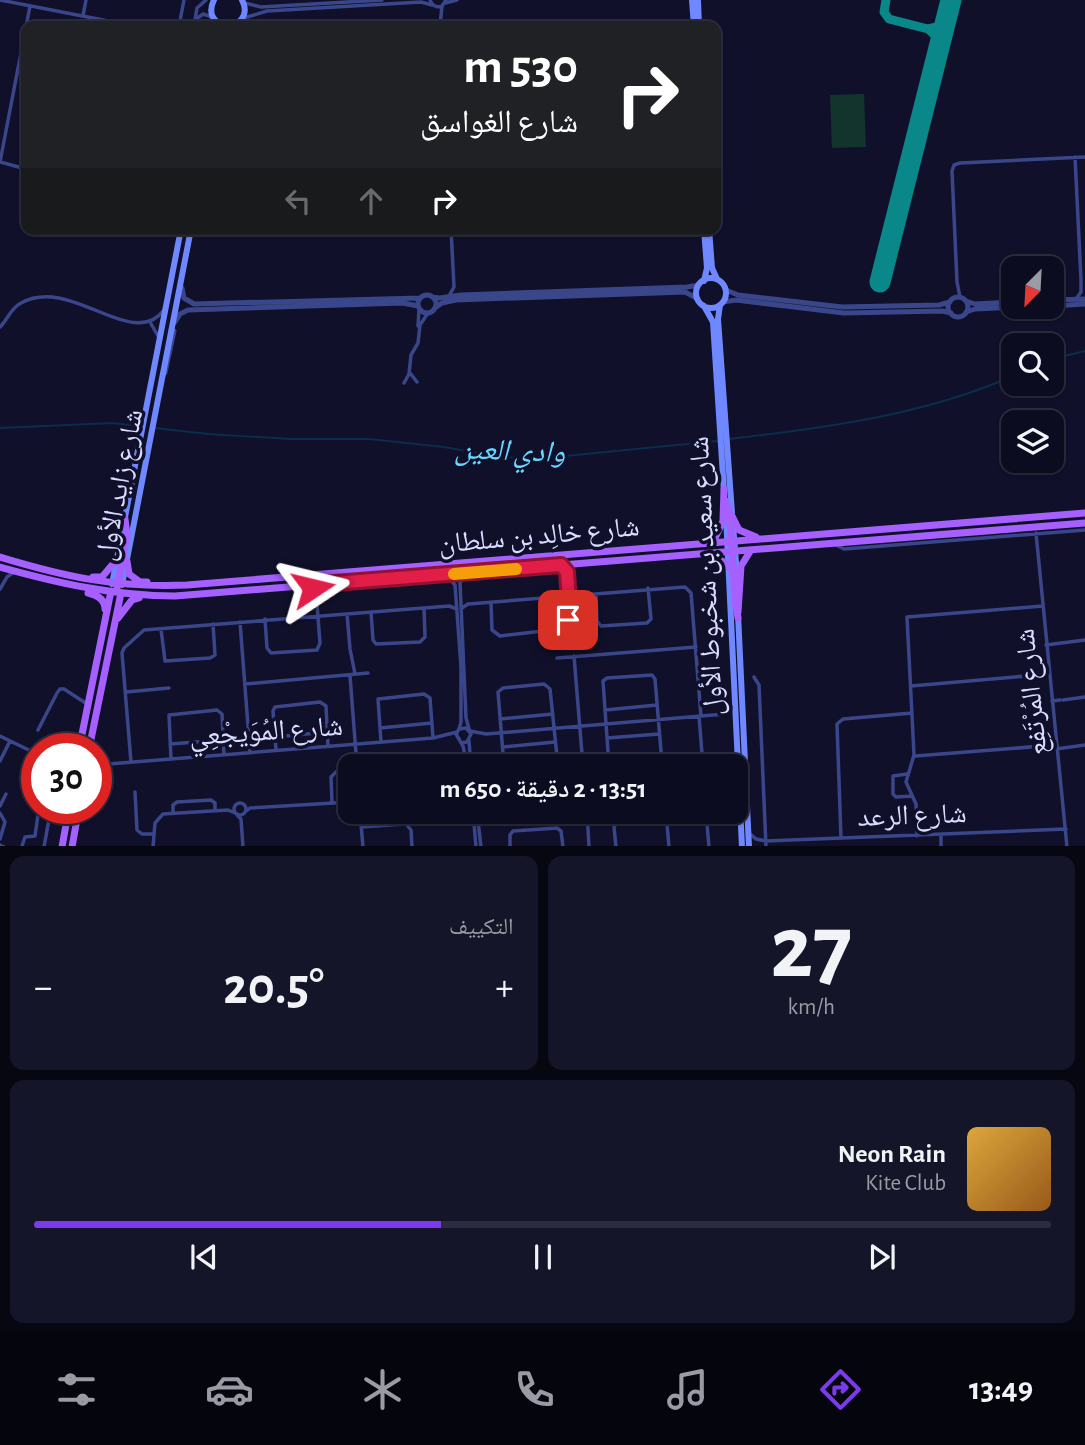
<!DOCTYPE html>
<html lang="ar">
<head>
<meta charset="utf-8">
<style>
  body { margin:0; font-family:"Alegreya Sans","Noto Naskh Arabic",sans-serif; background:#151529; color:#f1f3f6; direction:rtl; height:100vh; display:flex; flex-direction:column; font-size:26px; white-space:nowrap }
  * { box-sizing:border-box; margin:0 }
  p { font-size:23px; color:#9a9ba5 }
  .icon { flex:none; width:38px; height:38px; fill:none; stroke:currentColor; stroke-width:2; stroke-linecap:round; stroke-linejoin:round }
  .map { position:relative; height:846px; overflow:hidden; direction:ltr }
  .drawer { display:flex; flex-direction:column; gap:10px; padding:10px; background:#070712; flex:1 }
  .drawer>* { flex:none }
  .banner { position:absolute; left:21px; top:21px; width:700px; height:214px; border-radius:14px; box-shadow:0 2px 5px #0004,0 0 0 2px #2c2c3e; direction:rtl; background:#202124; color:#fff; overflow:hidden }
  .needle { width:46px; rotate:204deg }
  .fabs { position:absolute; left:1001px; top:256px; display:grid; gap:14px }
  .fabs a { display:grid; place-items:center; width:63px; height:63px; border-radius:14px; background:#0c0c20; box-shadow:0 2px 5px #0004,0 0 0 2px #2c2c3e; font-size:35px }
  .speed { position:absolute; left:21px; top:733px; display:flex; gap:14px; font-size:35px; font-weight:700; text-align:center }
  .speed>* { display:grid; place-content:center; width:91px; height:91px; border-radius:50%; background:#0c0c20; box-shadow:0 2px 5px #0004,0 0 0 2px #2c2c3e; line-height:1 }
  .speed .limit { border:10px solid #d22; background:#fff; color:#111 }
  .pin { position:absolute; display:grid; place-items:center; width:60px; height:60px; color:#fff; margin:-30px; border-radius:14px; box-shadow:0 4px 10px #0006 }
  .me { position:absolute; width:77px; margin:-38px; rotate:80deg; stroke-linejoin:round; filter:drop-shadow(0 0 5px #0008) }
  .turn { display:flex; align-items:center; gap:24px; height:147px; padding:0 28px; font-size:32px }
  .turn .icon { width:91px; height:91px; stroke-width:2.5 }
  .turn b { display:block; font-size:49px; line-height:60px }
  .lanes { display:flex; align-items:center; height:66px; padding:0 28px; background:#0003; justify-content:center; gap:35px; direction:ltr }
  .lanes .off { opacity:.35 }
  .big { font-size:52px; font-weight:600; line-height:1.1 }
  .drawer .card { flex:1; display:flex; flex-direction:column; justify-content:center; gap:10px; min-width:0; padding:0 24px; border-radius:14px; background:#151529 }
  .drawer .dial { align-items:center; gap:0 }
  .dial b { font-size:91px; line-height:1 }
  .song { display:flex; align-items:center; gap:21px }
  .cover { width:84px; height:84px; border-radius:10px; background:linear-gradient(135deg,hsl(40 70% 55%),hsl(30 70% 35%)) }
  .played { height:7px; border-radius:4px; background:linear-gradient(90deg,#7c3aed 40%,#2c2c3e 40%) }
  .keys { display:flex; justify-content:space-around; direction:ltr }
  .heat { display:flex; justify-content:space-between; align-items:center; font-size:38px; direction:ltr }
  .drawer .tiles { flex:1; display:grid; gap:10px; grid-template-columns:1fr 1fr }
  .card:last-child { grid-column:span 2 }
  .trip { position:absolute; left:338px; top:754px; width:410px; height:70px; border-radius:14px; background:#0c0c20; box-shadow:0 2px 5px #0004,0 0 0 2px #2c2c3e; font-weight:600; line-height:70px; text-align:center; direction:rtl }
  .menu { display:flex; height:112px; justify-content:space-around; align-items:center; background:#05050d; color:#9a9ba5 }
  .menu .icon { width:49px; height:49px }
  .menu .active { color:#7c3aed }
  .menu b { font-size:32px; color:#f1f3f6 }
  .map>svg:first-child { display:block }
</style>
</head>
<body>
<div class="map">
<svg width="1085" height="847" viewBox="0 0 1085 847">
  <rect width="100%" height="100%" fill="#10102a"/>
  <path fill="#13342d" d="M864,94L866,147L832,148L830,95Z"/>
  <g fill="none" stroke-linecap="round" stroke-linejoin="round">
    <path stroke="#0a2d49" stroke-width="2" d="M1052,359L1085,351
      M0,428L112,423L139,426
      M155,428L208,434L291,439H369L444,447L500,457L545,458L717,441
      M729,439C825,428 924,415 1013,376"/>
    <path stroke="#0a8889" stroke-width="9" d="M886,0L884,12L889,19L928,29
      M939,47L938,38L928,29L941,26L947,18"/>
    <path stroke="#0a8889" stroke-width="21" d="M880,282L951,0"/>
    <path stroke="#3a468a" stroke-width="3.5" d="M0,0L134,26
      M430,0C432,6 437,8 442,6L446,0
      M245,3L261,7L382,0
      M445,3L457,0
      M83,16L86,0
      M244,18L267,11L421,2L432,5
      M195,20L203,14L212,17
      M179,26L184,0
      M194,26L197,8L206,0
      M440,26L442,6
      M1075,157L1081,280V292L1076,299
      M0,162L30,6
      M0,162L26,169
      M449,296L454,287L451,229
      M960,297L957,282L952,171L954,165L960,163L1085,157
      M150,322L158,336
      M418,326L419,309
      M0,327C8,319 10,309 21,303C71,275 132,352 164,310
      M410,373L417,382
      M404,383L409,374L411,355L418,343L420,325L428,313
      M1036,533L1067,847
      M834,544L844,549L1085,530
      M570,566L567,572L570,617
      M431,578H449L455,585L461,667V722L459,729
      M0,589L7,577L14,572
      M596,594L597,621L601,626L647,623L651,619L648,588
      M491,603L492,630L500,636L543,631L545,626L543,599
      M462,608L468,604L685,587L691,593L701,716
      M371,612L373,640L376,644L420,642L425,637L424,608
      M347,614L350,649L355,674
      M570,617L574,619L575,634L572,637L568,635V620Z
      M265,619L267,648L271,653L317,650L320,643L316,592L321,585
      M240,622L250,752
      M161,629L165,661L210,658L215,655L213,624
      M1046,645L1085,640
      M574,656L583,766
      M557,658L696,647
      M350,676L357,766
      M754,677L759,685L766,847
      M245,684L368,673
      M911,686L1049,674
      M126,692L169,688
      M57,693L60,689H64L87,704
      M1063,700L1085,697
      M1052,701L1060,700
      M605,710L657,705
      M699,716L703,766
      M500,719L553,714
      M380,728L432,723
      M469,729L466,718L460,582L465,577L478,575
      M38,730L56,695
      M470,731L486,734L725,714L734,707
      M0,736L37,754
      M275,737L327,732
      M607,738L659,734
      M469,741L471,766
      M381,742L378,699L424,694L430,698L433,738
      M461,743L467,742L471,734L466,728L459,729L456,734L463,746L467,766
      M170,744L223,740
      M503,747L555,742
      M1056,749L1085,745
      M276,750L273,711L275,707L320,702L326,706L328,746
      M915,756L1056,745
      M171,759L169,715L217,710L222,714L224,755
      M0,761L10,741
      M131,762L122,653L124,648L144,630L449,606L457,609
      M96,765L433,738L457,732
      M504,766L498,692L503,688L544,684L550,689L558,766
      M609,766L603,681L607,678L652,675L655,679L662,763L659,766
      M907,774L893,776V794L896,797L912,796
      M135,792L137,830L142,834H154
      M234 809a6 6 0 1 1 12 0a6 6 0 1 1-12 0Z
      M332,803L331,777L337,771
      M0,806L6,794
      M245,812L250,808L350,802
      M360,812L363,847
      M473,812L476,847
      M477,812L481,847
      M587,812L589,847
      M706,812L709,847
      M0,813L5,822L0,839
      M173,813V805L177,802L211,800L215,803V810
      M237,815L241,819L243,847
      M361,827L406,824L411,830L412,847
      M749,833L756,839L766,841L1066,829
      M941,835V847
      M917,836L916,804L906,782L914,755L907,617L1043,606
      M841,838L837,724L843,719L912,713
      M0,845L4,847
      M22,846L25,837L35,836L39,808
      M44,847L51,808
      M153,847L155,823L163,814L228,810L235,813
      M510,847V835L513,831L557,828L561,831L563,847
      M616,847L614,827L616,824L662,819L667,824L669,847"/>
    <path stroke="#3a468a" stroke-width="5" d="M182,288L184,298L194,304L420,298
      M726,290L738,295L842,307L939,305L950,302
      M418 304a9 9 0 1 1 18 0a9 9 0 1 1-18 0Z
      M432,297L439,298L461,295L687,287L699,285
      M948 307a10 10 0 1 1 20 0a10 10 0 1 1-20 0Z
      M1052,300L1085,299
      M966,301L975,304L1013,302
      M723,302L736,300L844,313L942,311L951,313
      M1052,306L1085,304
      M435,308L442,303L456,300L685,292L698,299
      M966,312L975,309L1040,306
      M175,322L180,314L188,310L403,303L418,306
      M165,373L174,331"/>
    <path stroke="#7088ff" stroke-width="6" d="M214,0C208,12 212,22 225,26
      M692,0L694,26
      M698,0L699,26
      M231,26C244,22 248,11 242,0
      M709,229L712,268L717,279
      M696 293a15 15 0 1 1 30 0a15 15 0 1 1-30 0Z
      M704,281L707,268L704,229
      M720,305L718,319L732,513
      M704,306L713,322L724,492
      M726,516L742,847
      M733,524L737,575
      M112,584L181,229
      M122,585L191,229
      M738,614L749,847"/>
    <path stroke="#a560ff" stroke-width="7" d="M725,500L729,509L732,545
      M732,516L739,530L756,537
      M708,541L715,538L723,521L724,489
      M732,546L735,600L738,618
      M706,556L722,561L729,567
      M0,557C66,577 117,588 187,585L1085,513
      M127,561L129,574L140,582H147
      M0,567C58,583 114,596 175,596L1085,523
      M93,577H102L118,558
      M117,588L127,535L125,519
      M88,593C97,595 105,599 105,609
      M738,612L741,566L751,550
      M118,618L132,600L139,598
      M79,749L111,591
      M89,749L121,593
      M62,847L69,808
      M72,847L79,808"/>
  </g>
  <g fill="none" stroke-linecap="round" stroke-linejoin="round">
    <g stroke="#92132f" stroke-width="18">
      <path id="route" d="M313,588L316,592L322,584L561,565L567,572L570,617L568,620"/>
    </g>
    <use href="#route" stroke="#e11d48" stroke-width="12"/>
    <path stroke="#f59e0b" stroke-width="12" d="M454,574L516,569"/>
  </g>
  <g text-anchor="middle" dominant-baseline="central" stroke-width="7" stroke-linejoin="round" paint-order="stroke">
    <g font-size="28" fill="#d9dcff" stroke="#10102a">
      <text transform="translate(120 485) rotate(-79)">شارع زايد الأول</text>
      <text transform="translate(539 536) rotate(-5)">شارع خالِد بن سلطان</text>
      <text transform="translate(707 576) rotate(-93)">شارع سعيد بن شخبوط الأول</text>
      <text transform="translate(1032 692) rotate(-96)">شارع المُرْتَفِع</text>
      <text transform="translate(266 732) rotate(-4)">شارع المُوَيجْعِي</text>
      <text transform="translate(912 816) rotate(-2)">شارع الرعد</text>
    </g>
    <g font-size="30" font-style="italic" fill="#67d6ff" stroke="#10102a">
      <text transform="translate(510 451) rotate(2)">وادي العين</text>
    </g>
  </g>
</svg>
<div class="fabs">
<a><svg class="needle" viewBox="-14 -14 28 28"><path d="M0-13l5 13h-10z" fill="#e53935"/><path d="M0 13l5-13h-10z" fill="#9a9ba5"/></svg></a>
<a><svg class="icon" aria-label="search" viewBox="0 0 24 24"><circle cx="10" cy="10" r="6"/><path d="M15 15l6 6"/></svg></a>
<a><svg class="icon" aria-label="layers" viewBox="0 0 24 24"><path d="M12 4l9 5-9 5-9-5zM3 14l9 5 9-5"/></svg></a>
</div>
<div class="speed"><div class="limit">30</div></div>
<div class="pin" style="left:568px;top:620px;background:#d93025"><svg class="icon" aria-label="arrive" viewBox="0 0 24 24"><path d="M6 21V4h12l-3 4 3 4H6"/></svg></div>
<svg class="me" style="left:313px;top:588px" viewBox="-20 -20 40 40"><path d="M0-17L14 15 0 8-14 15z" fill="#e11d48" stroke="#fff" stroke-width="4"/></svg>
<div class="trip">13:51 · 2 دقيقة · 650 m</div>
<div class="banner">
<div class="turn"><svg class="icon" aria-label="right" viewBox="0 0 24 24"><path d="M7 20v-9h11M14 6l5 5-5 5"/></svg><div><b>530 m</b>شارع الغواسق</div></div>
<div class="lanes"><svg class="icon off" aria-label="left" viewBox="0 0 24 24"><path d="M17 20v-9H6M10 6l-5 5 5 5"/></svg><svg class="icon off" aria-label="ahead" viewBox="0 0 24 24"><path d="M12 20V5M6 11l6-6 6 6"/></svg><svg class="icon" aria-label="right" viewBox="0 0 24 24"><path d="M7 20v-9h11M14 6l5 5-5 5"/></svg></div>
</div>
</div>
<section class="drawer">
<div class="tiles">
<div class="card dial"><b>27</b><p>km/h</p></div>
<div class="card"><p>التكييف</p>
<div class="heat"><a>−</a><b class="big">20.5°</b><a>+</a></div>
</div>
<div class="card">
<div class="song"><i class="cover"></i><div><b>Neon Rain</b><p>Kite Club</p></div></div>
<div class="played"></div>
<div class="keys"><svg class="icon" aria-label="previous" viewBox="0 0 24 24"><path d="M18 5L8 12l10 7zM5 5v14"/></svg><svg class="icon" aria-label="pause" viewBox="0 0 24 24"><path d="M8 5v14M16 5v14"/></svg><svg class="icon" aria-label="next" viewBox="0 0 24 24"><path d="M6 5l10 7-10 7zM19 5v14"/></svg></div>
</div>
</div>
</section>
<nav class="menu">
<b>13:49</b>
<svg class="icon active" aria-label="directions" viewBox="0 0 24 24"><path d="M12 3l9 9-9 9-9-9zM9 14v-3h6M13 9l2 2-2 2"/></svg>
<svg class="icon" aria-label="music" viewBox="0 0 24 24"><path d="M9 18V5l10-2v13"/><circle cx="6" cy="18" r="3"/><circle cx="16" cy="16" r="3"/></svg>
<svg class="icon" aria-label="phone" viewBox="0 0 24 24"><path d="M5 4h4l2 5-3 2q2 4 5 5l2-3 5 2v4C11 20 4 13 5 4z"/></svg>
<svg class="icon" aria-label="climate" viewBox="0 0 24 24"><path d="M12 3v18M4 7l16 10M4 17L20 7"/></svg>
<svg class="icon" aria-label="car" viewBox="0 0 24 24"><path d="M5 17H2v-5l4-1 3-4h7l3 4 3 1v5h-3M9 17h6M6 11h13"/><circle cx="7" cy="17" r="2"/><circle cx="17" cy="17" r="2"/></svg>
<svg class="icon" aria-label="filters" viewBox="0 0 24 24"><path d="M4 7h16M4 17h16"/><circle cx="9" cy="7" r="2"/><circle cx="15" cy="17" r="2"/></svg>
</nav>
</body>
</html>
